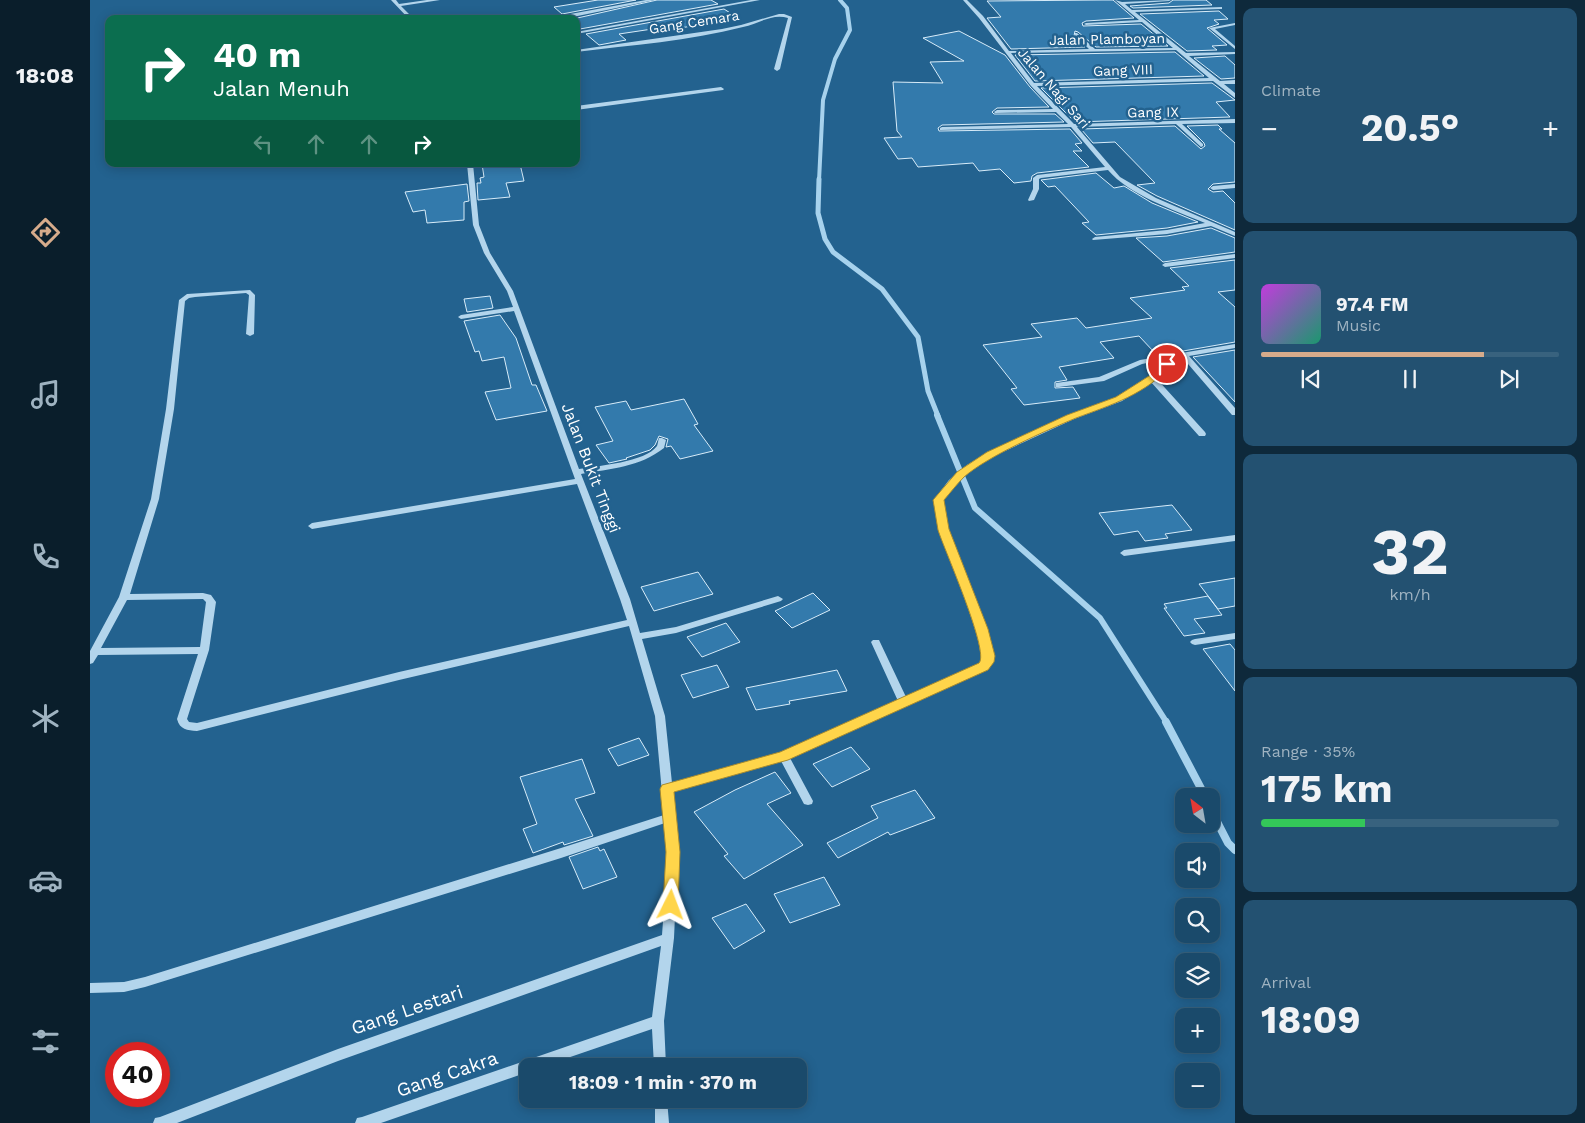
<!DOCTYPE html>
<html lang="en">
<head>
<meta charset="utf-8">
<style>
  body { margin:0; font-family:"Work Sans",sans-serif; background:#235171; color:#f1f3f6; height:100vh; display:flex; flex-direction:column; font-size:19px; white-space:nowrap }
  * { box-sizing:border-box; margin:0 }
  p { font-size:16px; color:#9fb3c1 }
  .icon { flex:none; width:28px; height:28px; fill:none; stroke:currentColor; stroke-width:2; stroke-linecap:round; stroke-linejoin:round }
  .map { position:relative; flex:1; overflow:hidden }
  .panel { display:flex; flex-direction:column; gap:8px; padding:8px; background:#0e293b; width:350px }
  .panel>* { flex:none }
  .banner { position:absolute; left:15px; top:15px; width:475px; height:152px; border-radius:10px; box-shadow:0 2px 12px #0003,0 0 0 1px #38627e; background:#0b6e4f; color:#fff; overflow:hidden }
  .needle { width:32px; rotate:329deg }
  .tools { position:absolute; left:1085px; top:788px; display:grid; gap:10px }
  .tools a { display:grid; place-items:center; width:45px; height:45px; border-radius:10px; background:#1a4a6b; box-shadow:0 2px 12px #0003,0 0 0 1px #38627e; font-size:25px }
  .speed { position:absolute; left:15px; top:1042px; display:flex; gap:10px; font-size:25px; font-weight:700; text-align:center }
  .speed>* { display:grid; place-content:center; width:65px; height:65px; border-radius:50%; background:#1a4a6b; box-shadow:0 2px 12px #0003,0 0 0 1px #38627e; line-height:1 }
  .speed .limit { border:8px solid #d22; background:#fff; color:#111 }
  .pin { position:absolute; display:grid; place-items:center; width:42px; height:42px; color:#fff; margin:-21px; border:2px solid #fff; border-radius:50%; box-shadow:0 1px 5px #0007 }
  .me { position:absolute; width:55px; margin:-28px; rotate:3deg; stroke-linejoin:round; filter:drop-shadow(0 0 4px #0008) }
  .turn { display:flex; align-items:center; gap:18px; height:105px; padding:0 25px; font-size:22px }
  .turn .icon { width:65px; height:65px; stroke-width:2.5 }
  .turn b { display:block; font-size:35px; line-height:42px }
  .lanes { display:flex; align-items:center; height:48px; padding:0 25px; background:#0003; justify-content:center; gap:25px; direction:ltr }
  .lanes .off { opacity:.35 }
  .big { font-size:38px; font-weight:700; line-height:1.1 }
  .panel .widget { flex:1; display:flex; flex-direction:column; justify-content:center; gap:8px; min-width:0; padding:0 18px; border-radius:10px; background:#235171 }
  .panel .dial { align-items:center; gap:0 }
  .dial b { font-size:65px; line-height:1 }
  .song { display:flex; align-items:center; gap:15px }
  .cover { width:60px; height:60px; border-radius:8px; background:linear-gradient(135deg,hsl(290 70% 55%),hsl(160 70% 35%)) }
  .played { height:5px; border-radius:2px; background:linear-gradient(90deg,#d6ab8b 75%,#38627e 75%) }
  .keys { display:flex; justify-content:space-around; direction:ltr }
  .heat { display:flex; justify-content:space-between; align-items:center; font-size:28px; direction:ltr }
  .charge { height:8px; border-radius:4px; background:linear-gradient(90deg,#34c759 35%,#38627e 0) }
  .trip { position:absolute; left:429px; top:1058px; width:288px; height:50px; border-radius:10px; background:#1a4a6b; box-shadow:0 2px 12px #0003,0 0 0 1px #38627e; font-weight:700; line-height:50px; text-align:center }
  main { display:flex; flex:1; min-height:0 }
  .tab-bar { display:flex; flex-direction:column; width:90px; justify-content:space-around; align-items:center; background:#0a1e2b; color:#9fb3c1 }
  .tab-bar .icon { width:35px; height:35px }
  .tab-bar .current { color:#d6ab8b }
  .tab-bar b { font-size:22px; color:#f1f3f6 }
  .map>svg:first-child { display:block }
</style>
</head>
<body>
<main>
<nav class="tab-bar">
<b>18:08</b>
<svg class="icon current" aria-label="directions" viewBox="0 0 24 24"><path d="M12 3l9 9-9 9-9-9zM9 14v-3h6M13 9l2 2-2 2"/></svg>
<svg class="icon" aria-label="music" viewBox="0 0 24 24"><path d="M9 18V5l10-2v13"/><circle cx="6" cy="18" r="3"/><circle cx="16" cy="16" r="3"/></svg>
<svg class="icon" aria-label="phone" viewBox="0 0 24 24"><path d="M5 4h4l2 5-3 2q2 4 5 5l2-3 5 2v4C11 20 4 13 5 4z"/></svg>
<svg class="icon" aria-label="climate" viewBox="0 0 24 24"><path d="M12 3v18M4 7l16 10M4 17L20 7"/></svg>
<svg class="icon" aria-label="car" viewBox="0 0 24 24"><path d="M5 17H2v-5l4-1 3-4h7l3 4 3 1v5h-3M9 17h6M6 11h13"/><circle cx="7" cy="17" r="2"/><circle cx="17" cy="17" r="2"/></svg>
<svg class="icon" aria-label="filters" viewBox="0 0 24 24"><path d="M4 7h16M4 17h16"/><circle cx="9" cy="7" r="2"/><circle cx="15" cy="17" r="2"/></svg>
</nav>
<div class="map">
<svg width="1145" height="1123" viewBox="0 0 1145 1123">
  <rect width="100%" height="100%" fill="#23628f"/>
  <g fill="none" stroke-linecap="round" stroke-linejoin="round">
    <path stroke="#a7d2ed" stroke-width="4" d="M729,181L733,100L745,59L760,30L757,8L750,0"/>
    <path stroke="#a7d2ed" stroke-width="5" d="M729,179L728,213L735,239L743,252L792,289L828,337L838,391L848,416"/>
    <path stroke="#a7d2ed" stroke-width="6" d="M847,415L885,508L1010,618L1077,723"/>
    <path stroke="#a7d2ed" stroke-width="8" d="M1076,722L1115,796
      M1121,810L1138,843L1145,850"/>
  </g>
  <path fill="#337aac" stroke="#d8ecf9" d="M508,0H546L472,14L464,7Z
    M567,0H621L628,4L490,29L486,26V19H483Z
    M1013,0H1023L1044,18L996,21L992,23L993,26L1051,24L1078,46L1006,47L988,32L985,31L984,36L995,47L921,49L897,18L911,17L897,1Z
    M1083,0H1116L1122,5L1043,8L1040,6L1079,3Z
    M634,9L648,18L573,31L569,28L529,34L536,40L509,45L496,34Z
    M1129,11L1138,19L1124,20L1129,24L1117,28L1137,45L1122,46L1127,50L1097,51L1050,14Z
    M869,31L915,55L940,87L959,107L907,108L902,112L904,114H965L974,122L852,125L848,128L849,131L980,129L992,143L985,144L992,151H983L999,167L947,173L942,176L941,181L924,183L910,169L889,171L883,163L828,167L822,158L808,159L794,138L812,137L807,131L803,82L853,83L840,62L874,61L833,38Z
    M1085,52L1114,76L945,81L925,55Z
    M1135,56L1145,65V78L1131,79L1104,58Z
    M1122,83L1145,100L1126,102L1140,117L985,122L951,88Z
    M1128,125L1132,129H1129L1145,143V182L1123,184L1118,189L1123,192L1133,191L1145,203V230L1067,196L1047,185L1065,183L1025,142L1003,143L991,129L1085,126L1111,149L1115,146L1114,143L1097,126Z
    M392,164H430L434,181L416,183L420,197L388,200L387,183H391L390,178L394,177Z
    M1006,173L1024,188L1034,186L1062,203L1108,222L1077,228L1006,235L992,223L999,222L965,186L958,187L951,180Z
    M377,184L379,201L374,202V220L337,223L335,210L323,212L315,192Z
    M1121,228L1145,238V252L1073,262L1046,238L1077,236Z
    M1145,260V290L1128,292L1145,307V342L1093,351L1090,348L1064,352L1049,336L1010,342L1024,358L969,367L977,380L965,382V388L983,387L990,398L934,405L921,389L927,388L893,345L952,337L941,324L987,318L996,328L1062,318L1040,298L1095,290L1092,287L1099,286L1080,268Z
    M400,296L403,308L377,312L374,299Z
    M410,315L426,338L442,385H446L457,411L406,420L395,392L421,388L414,357L392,361L389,351L385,352L374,321Z
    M1145,350V402L1103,357Z
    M594,399L608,424L604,425L623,451L590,459L581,446L576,447L578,439L569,436L565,445L560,450L536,458L537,459L519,463L506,445L523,441L505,407L536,401L541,410Z
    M1082,505L1102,530L1075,534L1078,538L1055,541L1048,531L1024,535L1009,513Z
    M608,572L623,594L564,611L551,587Z
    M1145,578V606L1128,609L1109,584Z
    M723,593L740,610L702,628L685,611Z
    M1118,596L1132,615L1104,619L1115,633L1094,636L1074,608H1077L1074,604Z
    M636,623L650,642L612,657L597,637Z
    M1140,644L1145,650V691L1113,649Z
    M627,665L639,687L603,698L591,675Z
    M747,670L757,691L699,701L700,704L666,710L656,688Z
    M549,738L559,755L528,766L518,749Z
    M761,747L780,769L742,787L723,764Z
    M492,759L505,793L485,799L503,836L474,845L473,842L443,853L433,829L447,824L430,777Z
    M685,772L701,793L677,804L713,845L654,879L634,856L638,854L604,812L645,790Z
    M825,790L845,818L800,835L798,832L748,858L737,843L788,818L781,806Z
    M508,847L510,851L514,849L527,877L493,889L479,857Z
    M734,877L750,905L700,923L684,894Z
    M656,904L675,931L644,949L622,918Z"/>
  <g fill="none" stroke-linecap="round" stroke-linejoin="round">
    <path fill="#b3d5ec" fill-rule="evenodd" d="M301,0H306L309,4L337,0H350L311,6L324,19H319Z
      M556,0H565L473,19H467L475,15Z
      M661,0H670L486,34V32Z
      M873,0H877L893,16L919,51L999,49L985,35V33H987L1005,49L1083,48L1052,22L996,25L994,24L996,23L1049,20L1025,0L1032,2L1081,0L1079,1L1035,4L1042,10L1132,7V9H1130L1045,12L1096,53L1145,52V54L1099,56L1130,81L1145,80V84H1134L1145,93V98L1123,81L947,86L984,124L1145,119V123L1092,124L1113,144V146L1111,147L1086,124L987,127L1030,177L1066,198L1145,232V236L1121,226L1077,234L1003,240L1002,239L1005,237L1077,230L1115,223C1084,210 1039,195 1018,170L951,178L949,179V189L944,200L939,201L938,200L943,189V178L947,175L1015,167L981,127L850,130V128L852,127L978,124L966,112L905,113L904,112L907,110L963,109L941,86L889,18ZM1086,50L1119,78L944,83L921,53Z
      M689,14H694L702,17L690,69L687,71L684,69L698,18C682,13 668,24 653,27C599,41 542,45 486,52V50L632,29L651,25Z
      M1145,23V25L1125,29L1145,46V49L1119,28Z
      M631,87L634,89L633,90L486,110V106Z
      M377,164H383L389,225L400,253L423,291L489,469C507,466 556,462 567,446C568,443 568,441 569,438H572L576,440L574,448C550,467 520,469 491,474L540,599L550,633L586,627L688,596L693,599L691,601L586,633L552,639L575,716L582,783L691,753L808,701L781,642L783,640H789L816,697L891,665L893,661L894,656L887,629L850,529L844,500L859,480L877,465L898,452L978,415L1026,397L1059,376L1077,359L1052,364L1014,381L969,387H966V383L1009,377L1050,360L1145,344V348L1099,356L1145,408V415H1142L1092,357L1087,358L1066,378L1115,432L1116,434L1115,436H1109L1061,382L1032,401L984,419L904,456L883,469L865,484L852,500L858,529L897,629L904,656L903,662L897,669L700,758L723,801L722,804L718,805L714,804L691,761L582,792L588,852L584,938L574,1021L576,1066H564L562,1029L454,1066H438V1072L291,1123H265L267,1118L272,1117L562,1017L571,946L248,1061L87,1123H63L65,1118L70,1117L248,1049L572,935L578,852L575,823L471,858L55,987L34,992L0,993V983L34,982L55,977L471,848L574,815L565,716L539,626L309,680L107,731C97,730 90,730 87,719L108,654L8,655L3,663L0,664V651L29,597L61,499L76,409L89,300L97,294L160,290L165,295L164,334L160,336L156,334L159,295L156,293L105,297L99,298L95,301L84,409L69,499L40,594L113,593L121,595L126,602L119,650L97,719L99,722L107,723L309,672L537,620L530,599L487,484L222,529L218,526L222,523L485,479L424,311L371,319L368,317L371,315L423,307L417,291L394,253L383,225ZM113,599L116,602L110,647L11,648L37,600Z
      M1145,184V188L1123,190L1120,188L1123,186Z
      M1145,254V258L1075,267L1072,265L1075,263Z
      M1145,535V541L1034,556L1030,553L1034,550Z
      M1145,633V639L1105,645L1102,644L1100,642L1102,640L1105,639Z
      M565,1099H577L579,1123H565Z"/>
  </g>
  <path fill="#ffd54a" stroke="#a68a30" d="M1077,361L1082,364C1057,394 1021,405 986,418C955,431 898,456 874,477C867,484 860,493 854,500L859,529L898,629L905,656L904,662L898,670L698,760L584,792L590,852L588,905L586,909L581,911L576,909L573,905L576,852L570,789L572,785L690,752L889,663C900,652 854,549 848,530C846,520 845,510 843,500L867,472L897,452L977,415L1026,397L1059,376Z"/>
  <g text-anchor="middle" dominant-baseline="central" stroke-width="5" stroke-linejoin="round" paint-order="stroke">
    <g font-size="14" fill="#fff" stroke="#23628f">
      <text transform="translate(604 22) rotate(-9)">Gang Cemara</text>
      <text transform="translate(1017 39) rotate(-1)">Jalan Plamboyan</text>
      <text transform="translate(1033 70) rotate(-2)">Gang VIII</text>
      <text transform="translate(964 88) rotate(49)">Jalan Nagi Sari</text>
      <text transform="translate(1063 112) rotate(-1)">Gang IX</text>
    </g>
    <g font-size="16" fill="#fff" stroke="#23628f">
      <text transform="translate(501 468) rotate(69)">Jalan Bukit Tinggi</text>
    </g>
    <g font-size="19" fill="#fff" stroke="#23628f">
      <text transform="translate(317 1010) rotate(-19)">Gang Lestari</text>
      <text transform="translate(357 1074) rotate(-19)">Gang Cakra</text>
    </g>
  </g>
</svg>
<div class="tools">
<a><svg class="needle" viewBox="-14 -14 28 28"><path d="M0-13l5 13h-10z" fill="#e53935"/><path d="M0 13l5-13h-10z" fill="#9fb3c1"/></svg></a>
<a><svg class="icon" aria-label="sound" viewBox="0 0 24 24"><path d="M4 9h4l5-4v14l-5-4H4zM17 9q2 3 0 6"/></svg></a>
<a><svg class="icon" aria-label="search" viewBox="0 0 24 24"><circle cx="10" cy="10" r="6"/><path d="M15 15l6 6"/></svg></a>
<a><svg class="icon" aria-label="layers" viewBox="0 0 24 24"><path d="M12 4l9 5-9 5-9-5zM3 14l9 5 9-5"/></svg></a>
<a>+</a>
<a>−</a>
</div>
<div class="speed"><div class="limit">40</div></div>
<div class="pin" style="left:1077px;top:364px;background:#d93025"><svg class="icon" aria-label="arrive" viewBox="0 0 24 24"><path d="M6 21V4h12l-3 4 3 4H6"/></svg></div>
<svg class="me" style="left:581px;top:905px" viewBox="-20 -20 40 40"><path d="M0-17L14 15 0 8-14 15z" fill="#ffd54a" stroke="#fff" stroke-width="4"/></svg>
<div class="trip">18:09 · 1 min · 370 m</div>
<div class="banner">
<div class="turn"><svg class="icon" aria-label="right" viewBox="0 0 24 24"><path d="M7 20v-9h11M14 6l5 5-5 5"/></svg><div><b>40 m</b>Jalan Menuh</div></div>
<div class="lanes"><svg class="icon off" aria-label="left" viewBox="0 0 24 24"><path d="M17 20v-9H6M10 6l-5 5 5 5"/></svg><svg class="icon off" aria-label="ahead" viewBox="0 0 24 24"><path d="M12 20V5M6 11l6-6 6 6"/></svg><svg class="icon off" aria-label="ahead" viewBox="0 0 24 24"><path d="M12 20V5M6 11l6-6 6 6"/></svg><svg class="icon" aria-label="right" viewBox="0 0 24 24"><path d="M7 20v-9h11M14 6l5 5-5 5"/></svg></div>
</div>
</div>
<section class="panel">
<div class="widget"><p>Climate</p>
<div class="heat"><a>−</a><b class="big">20.5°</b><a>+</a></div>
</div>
<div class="widget">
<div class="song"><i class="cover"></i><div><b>97.4 FM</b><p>Music</p></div></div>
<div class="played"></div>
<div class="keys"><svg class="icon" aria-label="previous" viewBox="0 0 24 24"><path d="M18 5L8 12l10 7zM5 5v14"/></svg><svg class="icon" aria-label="pause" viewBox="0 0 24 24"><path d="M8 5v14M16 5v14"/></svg><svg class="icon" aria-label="next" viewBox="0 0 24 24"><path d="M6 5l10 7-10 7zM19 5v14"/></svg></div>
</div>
<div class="widget dial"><b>32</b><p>km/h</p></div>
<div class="widget"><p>Range · 35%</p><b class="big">175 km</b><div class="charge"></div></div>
<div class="widget"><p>Arrival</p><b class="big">18:09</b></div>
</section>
</main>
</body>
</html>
